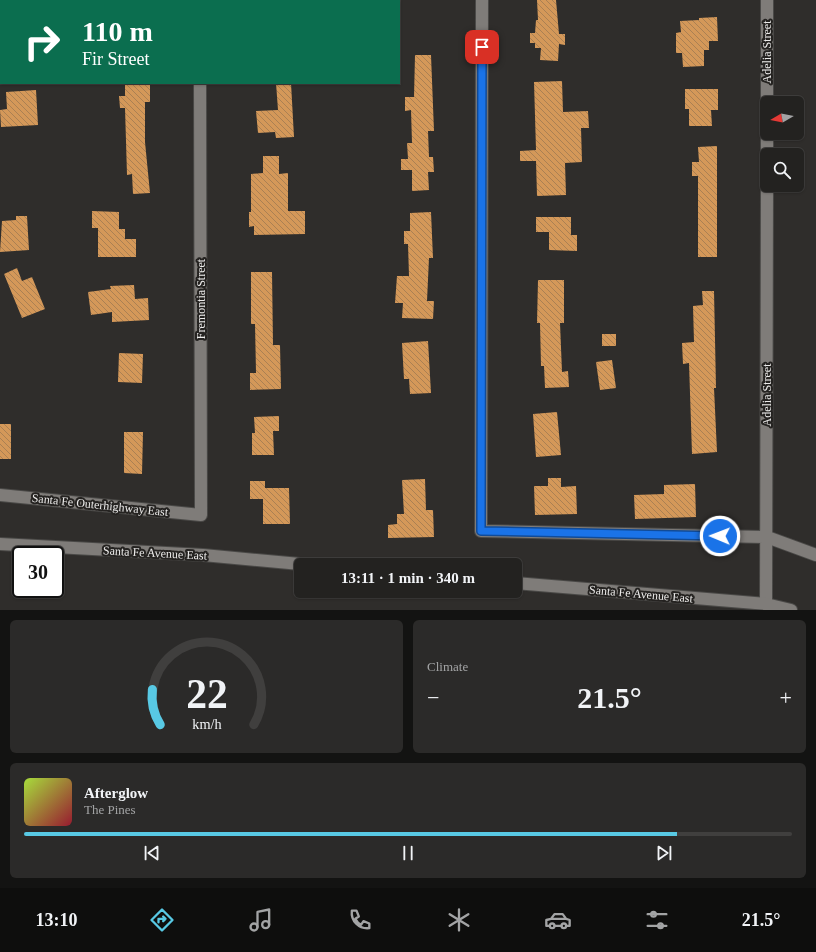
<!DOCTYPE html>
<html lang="en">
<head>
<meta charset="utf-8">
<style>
  body { margin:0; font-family:Georgia,serif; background:#2b2a29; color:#f1f3f6; height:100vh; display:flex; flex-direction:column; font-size:15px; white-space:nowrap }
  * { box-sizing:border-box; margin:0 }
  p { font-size:13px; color:#a3a4a5 }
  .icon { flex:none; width:22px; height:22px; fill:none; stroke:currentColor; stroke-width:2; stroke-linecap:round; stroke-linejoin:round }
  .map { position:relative; height:610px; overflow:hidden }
  .sheet { display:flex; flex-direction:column; gap:10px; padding:10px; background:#131312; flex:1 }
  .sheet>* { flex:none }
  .top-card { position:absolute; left:0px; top:0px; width:400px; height:84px; box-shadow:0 1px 3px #0004,0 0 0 1px #403f3e; background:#0b6e4f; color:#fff; overflow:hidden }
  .needle { width:26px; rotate:260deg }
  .fabs { position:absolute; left:760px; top:96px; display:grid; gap:8px }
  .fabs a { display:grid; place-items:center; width:44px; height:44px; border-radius:6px; background:#232220; box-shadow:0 1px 3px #0004,0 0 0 1px #403f3e; font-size:20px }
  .speed { position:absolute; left:12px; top:546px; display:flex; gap:8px; font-size:20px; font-weight:700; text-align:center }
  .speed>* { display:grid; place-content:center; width:52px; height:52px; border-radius:50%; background:#232220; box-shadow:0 1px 3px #0004,0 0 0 1px #403f3e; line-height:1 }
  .speed .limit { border:2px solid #111; border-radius:6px; background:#fff; color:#111 }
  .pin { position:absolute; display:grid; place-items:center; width:34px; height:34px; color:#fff; margin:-17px; border-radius:8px; box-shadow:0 2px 6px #0006 }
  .me { position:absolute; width:44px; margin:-22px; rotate:271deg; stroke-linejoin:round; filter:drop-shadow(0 0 3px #0008) }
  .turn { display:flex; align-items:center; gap:14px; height:84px; padding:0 16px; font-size:18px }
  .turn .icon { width:52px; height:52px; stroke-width:2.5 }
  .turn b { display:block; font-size:28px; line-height:34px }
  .big { font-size:30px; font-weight:700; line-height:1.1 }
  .sheet .widget { flex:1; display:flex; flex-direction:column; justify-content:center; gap:6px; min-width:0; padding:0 14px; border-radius:6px; background:#2b2a29 }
  .sheet .dial { align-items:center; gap:0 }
  .dial svg { height:104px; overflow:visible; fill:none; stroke:#403f3e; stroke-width:7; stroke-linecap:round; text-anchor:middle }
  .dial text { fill:#f1f3f6; stroke:none }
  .song { display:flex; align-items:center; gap:12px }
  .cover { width:48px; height:48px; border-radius:6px; background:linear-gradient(135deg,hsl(80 70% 55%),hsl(350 70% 35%)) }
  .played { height:4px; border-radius:2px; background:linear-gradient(90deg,#58c9e4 85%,#403f3e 85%) }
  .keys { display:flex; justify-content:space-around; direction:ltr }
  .heat { display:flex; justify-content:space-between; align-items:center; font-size:22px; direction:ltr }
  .sheet .tiles { flex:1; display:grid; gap:10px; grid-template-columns:1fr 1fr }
  .widget:last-child { grid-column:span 2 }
  .trip { position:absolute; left:294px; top:558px; width:228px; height:40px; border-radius:6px; background:#232220; box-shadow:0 1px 3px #0004,0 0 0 1px #403f3e; font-weight:700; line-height:40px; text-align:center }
  .tab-bar { display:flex; height:64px; justify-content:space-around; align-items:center; background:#0e0e0d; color:#a3a4a5 }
  .tab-bar .icon { width:28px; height:28px }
  .tab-bar .current { color:#58c9e4 }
  .tab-bar b { font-size:18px; color:#f1f3f6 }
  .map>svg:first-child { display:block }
</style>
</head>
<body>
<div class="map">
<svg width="816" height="610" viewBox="0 0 816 610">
  <defs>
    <pattern id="building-back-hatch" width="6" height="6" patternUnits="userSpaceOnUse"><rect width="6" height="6" fill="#d49859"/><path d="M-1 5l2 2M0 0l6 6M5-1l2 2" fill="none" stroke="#aa8053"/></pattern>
  </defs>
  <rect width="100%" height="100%" fill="#2f2d2b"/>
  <path fill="url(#building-back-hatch)" d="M537,0H556L559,34H565V45L559,44L558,61L540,60L541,48H535V43H530V33H535L536,20H538Z
    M717,17L718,41H709V50H704V66L683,67L682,53H676V33L681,32L680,21L699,20V18Z
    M415,55H431L434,131H428L429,157H433L434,172H428L429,190L412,191V170H401V159H408L407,143H412L411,110L405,111V97H414Z
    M562,81L563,112L588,111L589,128H581L582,162L565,163L566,195L537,196L536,161H520V151L536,150L534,82Z
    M125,83H150V102H145V142L150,193L133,194L132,174L127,175L125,108H120L119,96H125Z
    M276,83H291L294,137L276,138L275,132L258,133L256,111L278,110Z
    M685,89H718V110H711L712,126H689V109H685Z
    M36,90L38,125L1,127L0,110L7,109L6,92Z
    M717,146V257H698V176H692V162H699L698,147Z
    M263,156H279V174L288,173V211H305V234L254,235V226L249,227V212H251V174L263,173Z
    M92,211L119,212V229H125V239H136V257H98V228H92Z
    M431,212L433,258H429L427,301H434L433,319L402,318L403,303H395L397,276H409L408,244H404V231H410V213Z
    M16,216H27L29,250L0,252L2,221L16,220Z
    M536,217H571V235H577V251L549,250V232H536Z
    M17,268L22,281L32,277L45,309L22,318L4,274Z
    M251,272H272L273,345H280L281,389L250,390V373H256L255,324H251Z
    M538,280H564V323H560L562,372L568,371L569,387L545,388L544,366H541L540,323H537Z
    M134,285L135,299L148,298L149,320L112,322V312L91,315L88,292L111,289L110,286Z
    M702,291H714L716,388H714L717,452L692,454L689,363L683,364L682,343L694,342L693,306L703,305Z
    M602,334H616V346H602Z
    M428,341L431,393L410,394L409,379H404L402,343Z
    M119,353L143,354L142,383L118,382Z
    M612,360L616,388L600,390L596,362Z
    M557,412L561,455L536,457L533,414Z
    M279,416V431H273L274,455H252V433H255L254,417Z
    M0,424H11V459H0Z
    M124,432H143L142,474L124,473Z
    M548,478H561V487L576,486L577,514L535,515L534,486H548Z
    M425,479L426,510H433L434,537L388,538V525L397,524V514H404L402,480Z
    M250,481H265V488H289L290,524H263V499H250Z
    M695,484L696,517L635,519L634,495L664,494V485Z"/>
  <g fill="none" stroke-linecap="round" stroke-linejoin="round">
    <g stroke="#4a4947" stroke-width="14">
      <path id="minor" d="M200,0V1
        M482,0L481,531L767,537L816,555
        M767,0V103
        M767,133V155
        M0,495L201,515L200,83
        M766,604L767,185"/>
    </g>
    <g stroke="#4a4947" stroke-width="14">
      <path id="tertiary" d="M0,544L203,555L311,565
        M515,583L766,604L791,610"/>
    </g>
    <use href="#minor" stroke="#7f7c79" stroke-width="12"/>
    <use href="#tertiary" stroke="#7f7c79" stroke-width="12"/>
  </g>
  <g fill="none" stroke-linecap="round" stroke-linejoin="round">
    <g stroke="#114b97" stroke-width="10">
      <path id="route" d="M482,47L481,531L720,536"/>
    </g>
    <use href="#route" stroke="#1a73e8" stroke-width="7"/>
  </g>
  <g text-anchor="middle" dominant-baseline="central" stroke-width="4" stroke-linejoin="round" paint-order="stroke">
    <g font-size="12" fill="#edeceb" stroke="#252321">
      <text transform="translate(767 52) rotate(-90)">Adelia Street</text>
      <text transform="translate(201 299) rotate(-90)">Fremontia Street</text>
      <text transform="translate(767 395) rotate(-90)">Adelia Street</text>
      <text transform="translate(100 505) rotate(6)">Santa Fe Outerhighway East</text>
      <text transform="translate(155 553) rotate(3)">Santa Fe Avenue East</text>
      <text transform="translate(641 594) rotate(5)">Santa Fe Avenue East</text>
    </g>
  </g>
</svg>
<div class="fabs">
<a><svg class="needle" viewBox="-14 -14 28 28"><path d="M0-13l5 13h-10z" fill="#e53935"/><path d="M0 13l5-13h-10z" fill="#a3a4a5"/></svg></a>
<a><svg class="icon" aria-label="search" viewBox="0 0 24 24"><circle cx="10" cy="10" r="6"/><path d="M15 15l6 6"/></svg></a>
</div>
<div class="speed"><div class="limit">30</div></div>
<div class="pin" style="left:482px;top:47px;background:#d93025"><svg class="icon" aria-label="arrive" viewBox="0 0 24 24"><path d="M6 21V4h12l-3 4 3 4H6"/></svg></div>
<svg class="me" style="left:720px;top:536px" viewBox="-20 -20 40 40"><circle r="17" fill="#1a73e8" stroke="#fff" stroke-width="3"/><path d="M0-11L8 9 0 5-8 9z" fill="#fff"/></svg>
<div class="trip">13:11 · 1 min · 340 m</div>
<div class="top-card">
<div class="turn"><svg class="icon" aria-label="right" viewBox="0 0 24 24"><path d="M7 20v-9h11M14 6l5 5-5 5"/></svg><div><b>110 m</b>Fir Street</div></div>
</div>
</div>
<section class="sheet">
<div class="tiles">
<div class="widget dial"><svg viewBox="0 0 100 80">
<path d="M14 69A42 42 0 1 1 86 69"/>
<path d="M14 69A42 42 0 0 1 8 42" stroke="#58c9e4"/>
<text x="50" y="56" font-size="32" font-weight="700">22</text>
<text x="50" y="72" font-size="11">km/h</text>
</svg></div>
<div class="widget"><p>Climate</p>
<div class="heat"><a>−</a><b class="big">21.5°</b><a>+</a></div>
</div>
<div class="widget">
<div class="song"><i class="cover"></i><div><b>Afterglow</b><p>The Pines</p></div></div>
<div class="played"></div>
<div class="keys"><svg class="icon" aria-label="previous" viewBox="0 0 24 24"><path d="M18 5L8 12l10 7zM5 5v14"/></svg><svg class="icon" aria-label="pause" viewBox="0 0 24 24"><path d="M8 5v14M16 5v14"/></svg><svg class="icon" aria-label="next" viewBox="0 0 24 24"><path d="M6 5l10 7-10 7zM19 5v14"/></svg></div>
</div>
</div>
</section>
<nav class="tab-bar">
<b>13:10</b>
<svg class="icon current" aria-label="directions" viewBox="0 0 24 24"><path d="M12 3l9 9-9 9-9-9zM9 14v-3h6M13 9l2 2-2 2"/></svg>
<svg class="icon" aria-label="music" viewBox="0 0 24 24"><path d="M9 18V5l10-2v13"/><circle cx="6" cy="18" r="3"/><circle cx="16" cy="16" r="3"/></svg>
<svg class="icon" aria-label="phone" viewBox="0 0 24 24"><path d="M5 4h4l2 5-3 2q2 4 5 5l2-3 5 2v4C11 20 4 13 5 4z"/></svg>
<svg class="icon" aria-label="climate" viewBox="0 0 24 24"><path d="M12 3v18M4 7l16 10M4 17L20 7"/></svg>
<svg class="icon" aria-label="car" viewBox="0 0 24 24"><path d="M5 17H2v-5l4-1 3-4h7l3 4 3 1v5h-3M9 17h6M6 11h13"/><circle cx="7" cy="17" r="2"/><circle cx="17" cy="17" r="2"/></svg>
<svg class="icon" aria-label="filters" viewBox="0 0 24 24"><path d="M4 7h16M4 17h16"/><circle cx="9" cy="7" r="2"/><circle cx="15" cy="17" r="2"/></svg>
<b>21.5°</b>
</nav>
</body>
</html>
